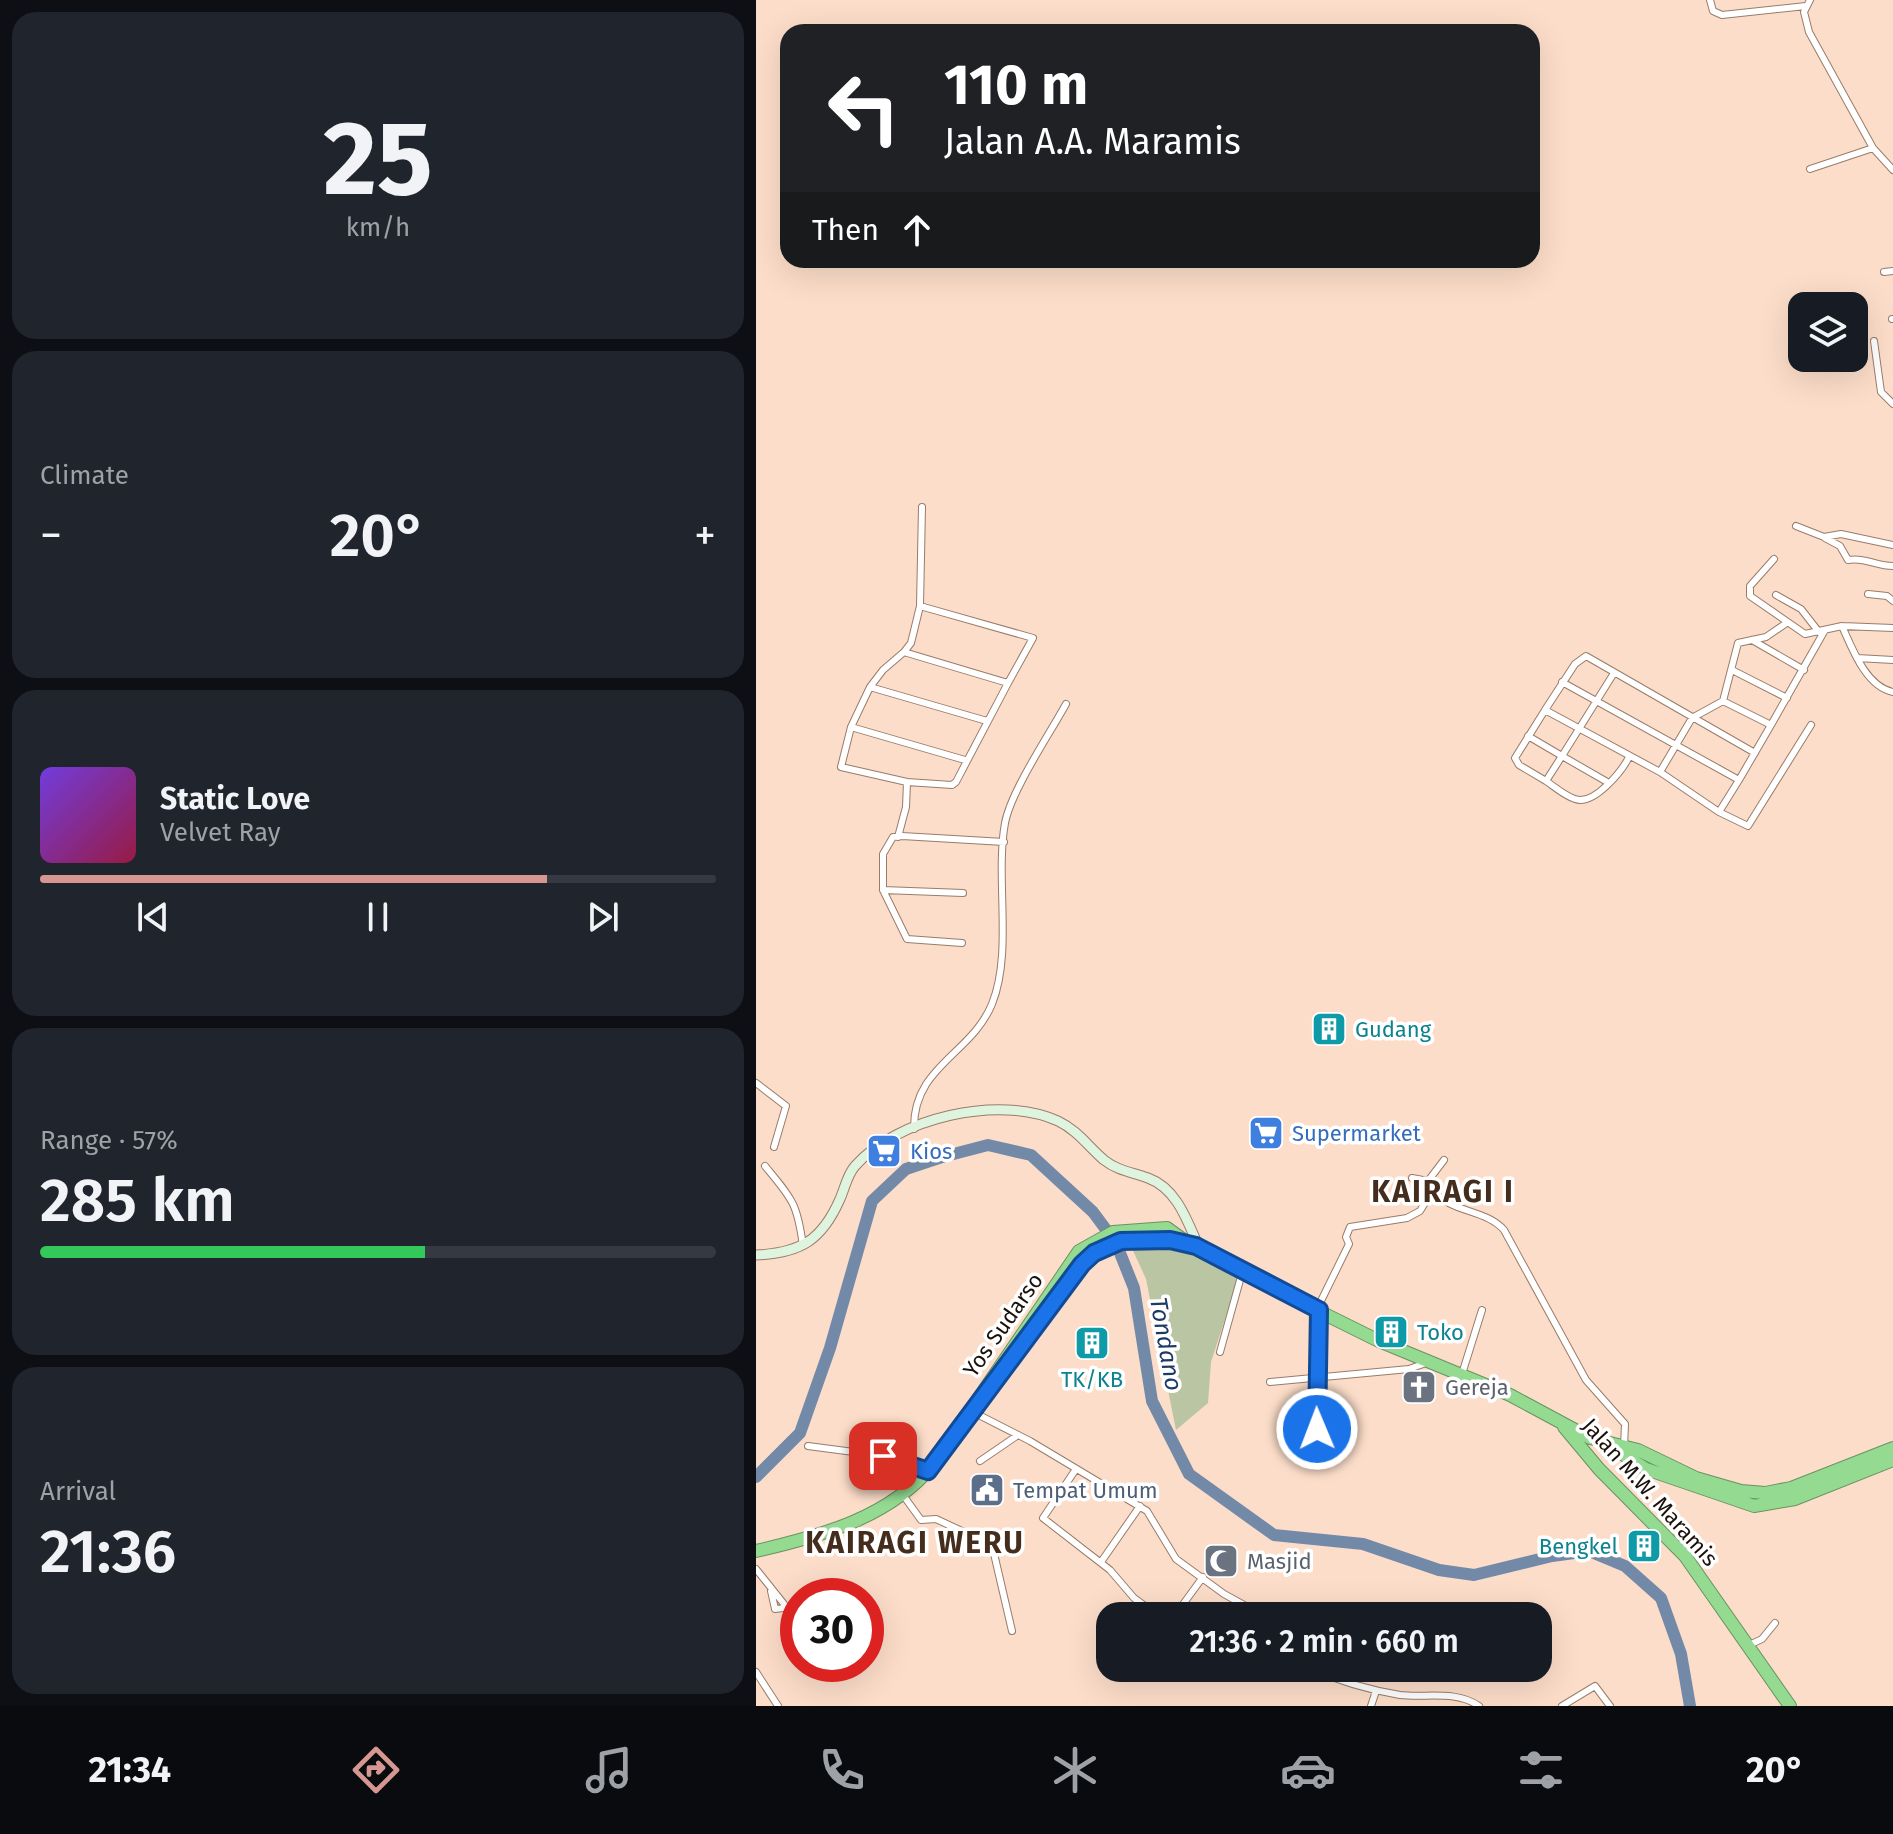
<!DOCTYPE html>
<html lang="en">
<head>
<meta charset="utf-8">
<style>
  body { margin:0; font-family:"Fira Sans",sans-serif; background:#20242c; color:#f1f3f6; height:100vh; display:flex; flex-direction:column; font-size:30px; white-space:nowrap }
  * { box-sizing:border-box; margin:0 }
  p { font-size:26px; color:#9ea1a6 }
  .icon { flex:none; width:44px; height:44px; fill:none; stroke:currentColor; stroke-width:2; stroke-linecap:round; stroke-linejoin:round }
  .map { position:relative; flex:1; overflow:hidden }
  .sheet { display:flex; flex-direction:column; gap:12px; padding:12px; background:#0d0f14; width:756px }
  .sheet>* { flex:none }
  .guide { position:absolute; left:24px; top:24px; width:760px; height:244px; border-radius:24px; box-shadow:0 8px 32px #0002; background:#202124; color:#fff; overflow:hidden }
  .tools { position:absolute; left:1032px; top:292px; display:grid; gap:16px }
  .tools a { display:grid; place-items:center; width:80px; height:80px; border-radius:16px; background:#171b24; box-shadow:0 8px 32px #0002; font-size:40px }
  .speed { position:absolute; left:24px; top:1578px; display:flex; gap:16px; font-size:40px; font-weight:700; text-align:center }
  .speed>* { display:grid; place-content:center; width:104px; height:104px; border-radius:50%; background:#171b24; box-shadow:0 8px 32px #0002; line-height:1 }
  .speed .limit { border:12px solid #d22; background:#fff; color:#111 }
  .pin { position:absolute; display:grid; place-items:center; width:68px; height:68px; color:#fff; margin:-34px; border-radius:16px; box-shadow:0 4px 12px #0006 }
  .me { position:absolute; width:88px; margin:-44px; rotate:359deg; stroke-linejoin:round; filter:drop-shadow(0 0 6px #0008) }
  .turn { display:flex; align-items:center; gap:28px; height:168px; padding:0 32px; font-size:36px }
  .turn .icon { width:104px; height:104px; stroke-width:2.5 }
  .turn b { display:block; font-size:56px; line-height:68px }
  .then { display:flex; align-items:center; height:76px; padding:0 32px; background:#0003; gap:16px; font-size:30px }
  .big { font-size:60px; font-weight:600; line-height:1.1 }
  .sheet .tile { flex:1; display:flex; flex-direction:column; justify-content:center; gap:12px; min-width:0; padding:0 28px; border-radius:24px; background:#20242c }
  .sheet .dial { align-items:center; gap:0 }
  .dial b { font-size:104px; line-height:1 }
  .song { display:flex; align-items:center; gap:24px }
  .cover { width:96px; height:96px; border-radius:12px; background:linear-gradient(135deg,hsl(260 70% 55%),hsl(340 70% 35%)) }
  .played { height:8px; border-radius:4px; background:linear-gradient(90deg,#d69793 75%,#363941 75%) }
  .keys { display:flex; justify-content:space-around; direction:ltr }
  .heat { display:flex; justify-content:space-between; align-items:center; font-size:44px; direction:ltr }
  .charge { height:12px; border-radius:6px; background:linear-gradient(90deg,#34c759 57%,#363941 0) }
  .trip { position:absolute; left:340px; top:1602px; width:456px; height:80px; border-radius:24px; background:#171b24; box-shadow:0 8px 32px #0002; font-weight:600; line-height:80px; text-align:center }
  .menu { display:flex; height:128px; justify-content:space-around; align-items:center; background:#090b0e; color:#9ea1a6 }
  .menu .icon { width:56px; height:56px }
  .menu .current { color:#d69793 }
  .menu b { font-size:36px; color:#f1f3f6 }
  main { display:flex; flex:1; min-height:0 }
  .map>svg:first-child { display:block }
</style>
</head>
<body>
<main>
<section class="sheet">
<div class="tile dial"><b>25</b><p>km/h</p></div>
<div class="tile"><p>Climate</p>
<div class="heat"><a>−</a><b class="big">20°</b><a>+</a></div>
</div>
<div class="tile">
<div class="song"><i class="cover"></i><div><b>Static Love</b><p>Velvet Ray</p></div></div>
<div class="played"></div>
<div class="keys"><svg class="icon" aria-label="previous" viewBox="0 0 24 24"><path d="M18 5L8 12l10 7zM5 5v14"/></svg><svg class="icon" aria-label="pause" viewBox="0 0 24 24"><path d="M8 5v14M16 5v14"/></svg><svg class="icon" aria-label="next" viewBox="0 0 24 24"><path d="M6 5l10 7-10 7zM19 5v14"/></svg></div>
</div>
<div class="tile"><p>Range · 57%</p><b class="big">285 km</b><div class="charge"></div></div>
<div class="tile"><p>Arrival</p><b class="big">21:36</b></div>
</section>
<div class="map">
<svg width="1137" height="1706" viewBox="0 0 1137 1706">
  <rect width="100%" height="100%" fill="#fcddc9"/>
  <path fill="#bac5a3" d="M415,1242L484,1273L455,1362L452,1403L420,1430L390,1279L374,1244Z"/>
  <g fill="none" stroke-linecap="round" stroke-linejoin="round">
    <path stroke="#7389a8" stroke-width="12" d="M0,1477L44,1433L74,1348L116,1201L150,1169L186,1157L232,1145L275,1155L337,1212L360,1243L378,1288L396,1401L433,1474L518,1535L607,1544L683,1570L718,1575L796,1556L833,1551L869,1566L905,1598L925,1654L934,1706"/>
    <g stroke="#987c6a" stroke-width="8">
      <path id="street" d="M954,0L957,11L966,15L1050,6
        M1054,0L1048,12L1053,32L1117,148L1137,170
        M1054,169L1117,148
        M1128,272L1137,271
        M1136,319H1137
        M1118,341L1125,392L1137,404
        M1040,526L1068,537L1085,534L1137,545
        M1069,538L1084,546L1092,560C1109,557 1120,566 1137,566
        M1018,559L994,586V596L1049,634L1086,626C1096,648 1110,687 1137,692
        M1112,594L1131,596L1137,601
        M1020,595L1045,609L1063,632
        M164,606L166,507
        M1086,626L1137,628
        M996,640L1048,670
        M148,652L155,643L164,606L277,638L252,683
        M1101,658L1137,660
        M976,670L1031,698
        M114,687L127,670L148,652L252,683L200,782L196,785L151,782
        M967,701L1015,725L983,780
        M789,710L819,664L830,656L999,753
        M1015,725L1069,630
        M95,727L209,760
        M772,736L806,756L790,781L763,765L759,758L789,710L904,772L963,812L983,780L806,682
        M904,772L936,718L967,701L982,643L1010,637L1029,624
        M790,781C799,787 809,796 819,799C838,806 866,771 873,757
        M853,783L806,756L858,673
        M963,812L992,826L1055,725
        M142,837L150,807L151,782L85,767L95,727L114,687L231,721
        M127,890L151,939L206,943
        M207,893L127,890V854L137,837L146,836L248,842
        M0,1083L30,1106L18,1147
        M158,1129C157,1066 215,1055 236,1004C257,952 239,879 249,823C255,791 293,735 310,704
        M9,1166C36,1199 41,1202 47,1246
        M656,1178L672,1181L688,1160
        M561,1309L593,1244L590,1237L594,1227L651,1218L664,1211L677,1190C694,1213 730,1209 748,1230L830,1380L869,1424L868,1447
        M464,1352L486,1273
        M706,1374L726,1310
        M514,1382L653,1369L670,1363
        M215,1411L274,1441L391,1511L420,1559L468,1594L508,1616
        M52,1446L136,1457L172,1471
        M562,1450L563,1314
        M224,1461L262,1435
        M320,1469L287,1518L354,1570L378,1598L400,1614L413,1615L425,1607L447,1577
        M147,1495L165,1520L180,1519L236,1545L256,1631
        M345,1562L384,1506
        M0,1569L28,1604L27,1608L19,1609L15,1591
        M991,1646L1006,1639L1019,1623
        M554,1668C583,1681 613,1690 644,1695C670,1698 700,1690 723,1706
        M0,1672L22,1706
        M615,1706L620,1691
        M806,1706L839,1686L854,1706"/>
    </g>
    <g stroke="#987c6a" stroke-width="11">
      <path id="secondary" d="M0,1255C45,1253 66,1240 84,1199C89,1188 91,1175 99,1166C141,1118 243,1094 302,1121C321,1130 332,1146 348,1160C362,1171 376,1172 392,1178C422,1189 432,1223 444,1250"/>
    </g>
    <g stroke="#699361" stroke-width="14">
      <path id="highway" d="M288,1318C330,1257 348,1226 430,1244
        M808,1427L843,1469L929,1556L1034,1706
        M854,1446L890,1469L998,1506L1039,1499L1137,1460
        M0,1551C65,1536 133,1518 177,1465L323,1251L357,1232L411,1228L433,1244L518,1289L623,1341L754,1395L834,1438L882,1450L940,1478L985,1491L1009,1493L1035,1488L1137,1448"/>
    </g>
    <use href="#street" stroke="#fff" stroke-width="6"/>
    <use href="#secondary" stroke="#dff4de" stroke-width="9"/>
    <use href="#highway" stroke="#94da91" stroke-width="12"/>
  </g>
  <g fill="none" stroke-linecap="round" stroke-linejoin="round">
    <g stroke="#114b97" stroke-width="20">
      <path id="route" d="M127,1456L172,1471L326,1264L338,1253L365,1241L414,1240L440,1246L563,1310L561,1429"/>
    </g>
    <use href="#route" stroke="#1a73e8" stroke-width="14"/>
  </g>
  <defs>
    <g id="building-square" transform="scale(1.8)"><rect x="-9" y="-9" width="18" height="18" rx="4" fill="#0f9aa8" stroke="#fff"/><path d="M-4-6H4V6H1V3H-1V6H-4ZM-2.5-4.3h1.7v1.8h-1.7ZM.8-4.3h1.7v1.8H.8ZM-2.5-1h1.7V.8h-1.7ZM.8-1h1.7V.8H.8Z" fill="#fff"/></g>
    <g id="supermarket-square" transform="scale(1.8)"><rect x="-9" y="-9" width="18" height="18" rx="4" fill="#3f7fe0" stroke="#fff"/><path d="M-6-5.5h2.5l.6 2H6L4.5 2H-2.5L-4.4-4H-6ZM-1.5 3.2a1.3 1.3 0 1 0 .1 0ZM3 3.2a1.3 1.3 0 1 0 .1 0Z" fill="#fff"/></g>
    <g id="church-square" transform="scale(1.8)"><rect x="-9" y="-9" width="18" height="18" rx="4" fill="#6b7280" stroke="#fff"/><path d="M-1.2-6h2.4v3.5h3.3v2.4h-3.3V6h-2.4V-.1h-3.3v-2.4h3.3Z" fill="#fff"/></g>
    <g id="civic-square" transform="scale(1.8)"><rect x="-9" y="-9" width="18" height="18" rx="4" fill="#5c6f8a" stroke="#fff"/><path d="M-.6-6.5H3V-4.5H.6V-3L4-1V1h2V6H-6V1h2V-1L-.6-3ZM-1.2 2.5V6h2.4V2.5Z" fill="#fff"/></g>
    <g id="mosque-square" transform="scale(1.8)"><rect x="-9" y="-9" width="18" height="18" rx="4" fill="#6b7280" stroke="#fff"/><path d="M3.5-4.9A6 6 0 1 0 3.5 4.9A5 5 0 1 1 3.5-4.9Z" fill="#fff"/></g>
  </defs>
  <g fill-rule="evenodd">
    <use href="#building-square" x="573" y="1029"/>
    <use href="#supermarket-square" x="510" y="1133"/>
    <use href="#supermarket-square" x="128" y="1151"/>
    <use href="#building-square" x="635" y="1332"/>
    <use href="#building-square" x="336" y="1343"/>
    <use href="#church-square" x="663" y="1387"/>
    <use href="#civic-square" x="231" y="1490"/>
    <use href="#building-square" x="888" y="1546"/>
    <use href="#mosque-square" x="465" y="1561"/>
  </g>
  <g text-anchor="middle" dominant-baseline="central" stroke-width="7" stroke-linejoin="round" paint-order="stroke">
    <g font-size="22" fill="#0d838f" stroke="#fff" text-anchor="start">
      <text x="599" y="1029">Gudang</text>
      <text x="661" y="1332">Toko</text>
      <text x="336" y="1379" text-anchor="middle">TK/KB</text>
      <text x="862" y="1546" text-anchor="end">Bengkel</text>
    </g>
    <g font-size="22" fill="#366cbe" stroke="#fff" text-anchor="start">
      <text x="536" y="1133">Supermarket</text>
      <text x="154" y="1151">Kios</text>
    </g>
    <g font-size="22" fill="#1a1009" stroke="#fff">
      <text transform="translate(247 1325) rotate(-55)">Yos Sudarso</text>
      <text transform="translate(894 1492) rotate(48)">Jalan M.W. Maramis</text>
    </g>
    <g font-size="22" fill="#5b616d" stroke="#fff" text-anchor="start">
      <text x="689" y="1387">Gereja</text>
      <text x="491" y="1561">Masjid</text>
    </g>
    <g font-size="22" fill="#4e5e75" stroke="#fff" text-anchor="start">
      <text x="257" y="1490">Tempat Umum</text>
    </g>
    <g font-size="24" font-style="italic" fill="#1b3a64" stroke="#fff">
      <text transform="translate(410 1344) rotate(80)">Tondano</text>
    </g>
    <g font-size="30" font-weight="bold" letter-spacing="2" fill="#442d1d" stroke="#fff">
      <text x="687" y="1192">KAIRAGI I</text>
      <text x="159" y="1543">KAIRAGI WERU</text>
    </g>
  </g>
</svg>
<div class="tools">
<a><svg class="icon" aria-label="layers" viewBox="0 0 24 24"><path d="M12 4l9 5-9 5-9-5zM3 14l9 5 9-5"/></svg></a>
</div>
<div class="speed"><div class="limit">30</div></div>
<div class="pin" style="left:127px;top:1456px;background:#d93025"><svg class="icon" aria-label="arrive" viewBox="0 0 24 24"><path d="M6 21V4h12l-3 4 3 4H6"/></svg></div>
<svg class="me" style="left:561px;top:1429px" viewBox="-20 -20 40 40"><circle r="17" fill="#1a73e8" stroke="#fff" stroke-width="3"/><path d="M0-11L8 9 0 5-8 9z" fill="#fff"/></svg>
<div class="trip">21:36 · 2 min · 660 m</div>
<div class="guide">
<div class="turn"><svg class="icon" aria-label="left" viewBox="0 0 24 24"><path d="M17 20v-9H6M10 6l-5 5 5 5"/></svg><div><b>110 m</b>Jalan A.A. Maramis</div></div>
<div class="then">Then<svg class="icon" aria-label="ahead" viewBox="0 0 24 24"><path d="M12 20V5M6 11l6-6 6 6"/></svg></div>
</div>
</div>
</main>
<nav class="menu">
<b>21:34</b>
<svg class="icon current" aria-label="directions" viewBox="0 0 24 24"><path d="M12 3l9 9-9 9-9-9zM9 14v-3h6M13 9l2 2-2 2"/></svg>
<svg class="icon" aria-label="music" viewBox="0 0 24 24"><path d="M9 18V5l10-2v13"/><circle cx="6" cy="18" r="3"/><circle cx="16" cy="16" r="3"/></svg>
<svg class="icon" aria-label="phone" viewBox="0 0 24 24"><path d="M5 4h4l2 5-3 2q2 4 5 5l2-3 5 2v4C11 20 4 13 5 4z"/></svg>
<svg class="icon" aria-label="climate" viewBox="0 0 24 24"><path d="M12 3v18M4 7l16 10M4 17L20 7"/></svg>
<svg class="icon" aria-label="car" viewBox="0 0 24 24"><path d="M5 17H2v-5l4-1 3-4h7l3 4 3 1v5h-3M9 17h6M6 11h13"/><circle cx="7" cy="17" r="2"/><circle cx="17" cy="17" r="2"/></svg>
<svg class="icon" aria-label="filters" viewBox="0 0 24 24"><path d="M4 7h16M4 17h16"/><circle cx="9" cy="7" r="2"/><circle cx="15" cy="17" r="2"/></svg>
<b>20°</b>
</nav>
</body>
</html>
